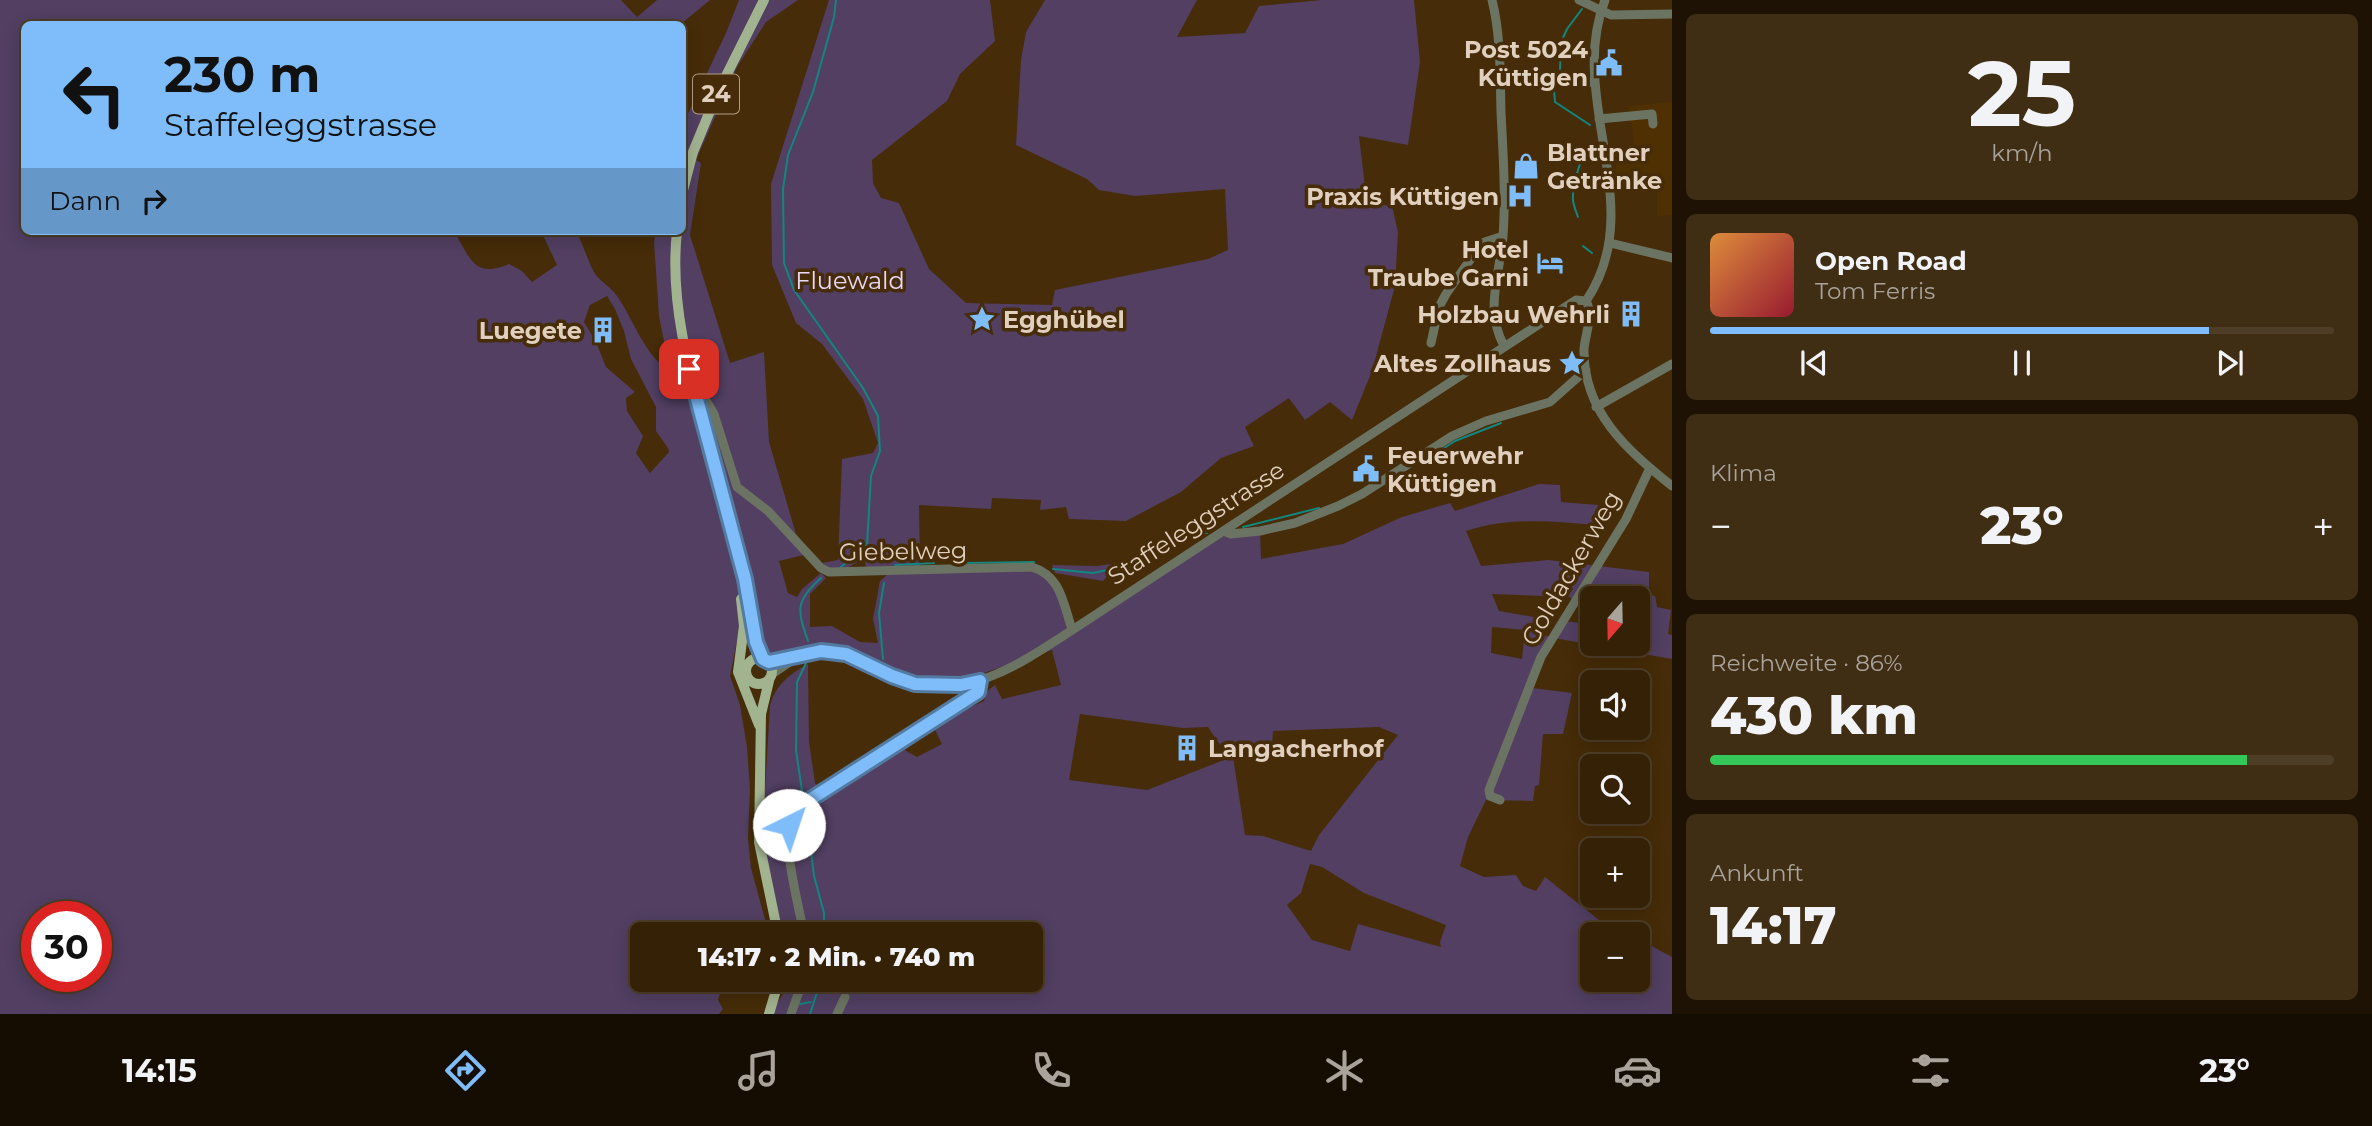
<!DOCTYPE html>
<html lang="de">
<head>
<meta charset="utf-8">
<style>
  body { margin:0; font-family:Montserrat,sans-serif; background:#3f2e14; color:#f1f3f6; height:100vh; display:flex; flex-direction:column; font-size:26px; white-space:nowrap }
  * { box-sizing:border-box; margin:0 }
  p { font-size:23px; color:#a9a39b }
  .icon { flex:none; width:38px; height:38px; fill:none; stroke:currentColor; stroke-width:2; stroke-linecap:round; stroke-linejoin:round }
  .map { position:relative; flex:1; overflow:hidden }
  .sheet { display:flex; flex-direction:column; gap:14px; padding:14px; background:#1d1203; width:700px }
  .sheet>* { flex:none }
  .top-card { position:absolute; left:21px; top:21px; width:665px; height:214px; border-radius:10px; box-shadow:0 4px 18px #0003,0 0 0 2px #4e3e28; background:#7fbdfa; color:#111; overflow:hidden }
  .needle { width:46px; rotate:200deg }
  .fabs { position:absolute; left:1580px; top:586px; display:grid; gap:14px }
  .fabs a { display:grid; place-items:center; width:70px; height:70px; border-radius:10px; background:#342106; box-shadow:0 4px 18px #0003,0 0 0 2px #4e3e28; font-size:35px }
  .speed { position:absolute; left:21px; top:901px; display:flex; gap:14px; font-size:35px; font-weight:700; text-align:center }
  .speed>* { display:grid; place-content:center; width:91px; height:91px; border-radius:50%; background:#342106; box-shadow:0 4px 18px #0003,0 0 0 2px #4e3e28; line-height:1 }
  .speed .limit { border:10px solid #d22; background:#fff; color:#111 }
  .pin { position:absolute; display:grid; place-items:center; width:60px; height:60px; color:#fff; margin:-30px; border-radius:14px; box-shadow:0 4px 10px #0006 }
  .me { position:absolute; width:77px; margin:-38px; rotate:41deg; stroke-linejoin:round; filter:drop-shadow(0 0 5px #0008) }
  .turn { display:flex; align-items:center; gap:24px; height:147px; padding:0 28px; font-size:32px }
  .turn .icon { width:91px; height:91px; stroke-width:2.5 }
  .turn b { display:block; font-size:49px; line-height:60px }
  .then { display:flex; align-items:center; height:66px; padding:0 28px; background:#0003; gap:14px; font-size:26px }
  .big { font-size:52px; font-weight:800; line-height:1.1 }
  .sheet .widget { flex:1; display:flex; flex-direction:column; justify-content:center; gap:10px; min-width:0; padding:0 24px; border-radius:10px; background:#3f2e14 }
  .sheet .dial { align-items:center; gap:0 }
  .dial b { font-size:91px; line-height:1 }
  .song { display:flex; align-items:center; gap:21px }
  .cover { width:84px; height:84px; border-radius:10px; background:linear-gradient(135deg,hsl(30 70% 55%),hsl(350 70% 35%)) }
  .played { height:7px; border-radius:4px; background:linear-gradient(90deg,#7fbdfa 80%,#4e3e28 80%) }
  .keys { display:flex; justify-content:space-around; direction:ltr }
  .heat { display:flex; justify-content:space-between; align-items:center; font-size:38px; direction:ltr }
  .charge { height:10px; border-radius:5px; background:linear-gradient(90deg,#34c759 86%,#4e3e28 0) }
  .trip { position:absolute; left:630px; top:922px; width:413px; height:70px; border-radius:10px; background:#342106; box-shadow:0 4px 18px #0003,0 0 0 2px #4e3e28; font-weight:800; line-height:70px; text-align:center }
  .menu { display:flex; height:112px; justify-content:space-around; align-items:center; background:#150d02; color:#a9a39b }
  .menu .icon { width:49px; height:49px }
  .menu .on { color:#7fbdfa }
  .menu b { font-size:32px; color:#f1f3f6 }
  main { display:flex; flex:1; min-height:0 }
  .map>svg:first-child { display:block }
</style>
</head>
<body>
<main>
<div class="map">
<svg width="1672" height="1014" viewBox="0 0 1672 1014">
  <rect width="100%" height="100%" fill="#462c08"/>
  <path fill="#4f3003" d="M1672,102V215L1657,216V186L1618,187L1614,154L1635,151L1629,106Z"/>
  <path fill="#523f62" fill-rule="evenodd" d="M0,0H621L637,17L657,0H710L681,24H24V231H454C470,258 474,279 509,264L522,271L532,282L557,265L541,231H576C583,244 587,259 594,272C598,280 611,287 617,296C635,322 643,353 670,372L659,316L654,242L656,231H682L683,124L726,33L739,0H798L766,22L737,67L696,160L701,163L690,235L730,363L764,352L769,442L796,534L812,553L779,561L788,593L797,597L802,589L821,573L826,578L810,594V627L832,626L860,642L878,643L873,619L880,581L887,575L866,567L864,558L836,575L822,563L838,560L842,459L873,453L878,443L863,399L822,344L796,323L772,265L771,184L829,0H990L995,41L960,74L947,101L872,160L873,183L881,198L899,203L929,269L966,303L1052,305L1055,290L1208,259L1228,250L1225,189L1135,196L1099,190L1087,179L1016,145L1021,60L1026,32L1045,0H1197L1177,37L1245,33L1259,6L1321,0H1414L1420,62L1408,145L1359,136L1367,203L1392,206L1398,232L1395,286L1372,371L1352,420L1330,402L1305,420L1289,398L1245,427L1254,446L1221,458L1181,492L1126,521L1069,519L1066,507L1040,510L1041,500L992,498L991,509L919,505L920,570L1032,567L1056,582L1072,628L1218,538L1231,534L1260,531L1261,559L1343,544L1402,517L1450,503L1455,511L1539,484L1560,485L1561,502L1598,505L1596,525C1552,521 1508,517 1466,531L1481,566L1548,560L1649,572V595L1655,596L1657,607L1671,610L1668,634L1672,635V659L1554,638L1563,621L1592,624V644H1638V598H1592V609L1574,606L1570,597L1492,594L1499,611L1534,617V632L1550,637L1532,688L1572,693L1563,734H1543L1539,785L1535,786L1533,801L1486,800L1468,837L1460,866L1484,877L1516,875L1523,886L1536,891L1545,877L1604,924L1627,934H1592V980H1638V939L1672,957V1014H773C776,1001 786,992 791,980H1031V934H788L781,924L765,849L764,806L770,706C776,684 789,675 808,664L809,742L815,783L825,797L901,748L917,757L942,744L934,728L948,717L984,701L986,692L995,685L1002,699L1061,685L1052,650L969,678L933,679L888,670L828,645L803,647L778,657L762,653L732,509L685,371L725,514L736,563L740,596L739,631L730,676L740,705L747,747L750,789L748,839L751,868L769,934H642V980H724L718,1000L723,1009L719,1014H0ZM607,296L615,309L624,331L631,359L656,407V431L668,448L669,452L650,473L636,453L643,436L627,411L626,398L635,392L606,367L596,342L584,322L590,305ZM1492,627L1525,630L1522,659L1491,653ZM1080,714L1183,728L1208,727L1229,758L1147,790L1069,780ZM1379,727L1398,735L1319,835L1311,851L1263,836L1245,835L1233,757L1271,761L1273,731ZM1310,864L1322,867L1364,893L1446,925L1440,942L1441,947L1358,924L1350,951L1312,940L1287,905L1301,893ZM37,917H96V976H37Z
    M1125,562L1137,569L1111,572L1103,581L1055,573L1052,565L1097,566Z"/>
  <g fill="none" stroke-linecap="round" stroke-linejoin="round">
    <path stroke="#118780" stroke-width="2" d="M836,0L834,17L813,92L788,155L783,189L784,263L794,290L863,388L878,416L880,451L871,476L867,545L841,567
      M1562,40L1567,29L1582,9
      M1560,69L1561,44
      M1554,90L1555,102L1590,125
      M1578,217C1576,212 1574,206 1573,201C1572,189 1580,155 1589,148
      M1583,246L1592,253
      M1435,454L1455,441L1501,423
      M1243,527L1319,508
      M1181,535L1207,533
      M962,563L1034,562
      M895,565L934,563
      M1053,569L1093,573L1137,564
      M808,641C797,610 795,601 821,578
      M883,659L879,613L884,583
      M803,798L796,750L797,682L807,661
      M806,811L814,876L824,913V934
      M800,1004L811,1002
      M810,1014L821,980"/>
    <path stroke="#6b7362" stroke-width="9" d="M1492,0C1501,36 1500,75 1501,112C1503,153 1506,195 1503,236C1500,275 1484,309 1504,346
      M1579,0L1611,15L1672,14
      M1500,83L1595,82
      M1599,119L1652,114L1653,124
      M1610,243L1672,258
      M1586,301C1650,207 1566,100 1605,0
      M1586,301C1594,314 1585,335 1584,349C1583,412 1627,450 1672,486
      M1431,343L1439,307L1446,294L1482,243L1503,236
      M707,402L714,414L737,487L768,511L821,568L829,572L1032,567C1061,576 1063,603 1072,629
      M1596,407L1672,364
      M1224,531L1231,534L1260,531L1295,523L1338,506L1362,494L1452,436L1486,421L1550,402L1586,370
      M769,662C791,656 815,648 837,652C863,657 885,676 911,683C968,697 1015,667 1060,638L1576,300L1586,301
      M772,674L794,659
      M1500,800L1490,796L1489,790L1541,657L1626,519L1650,468
      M804,934C799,906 780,839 792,813L978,692L980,681
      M791,1014L803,980
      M837,1014L845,997"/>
    <path stroke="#a2b390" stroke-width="10" d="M682,194L693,152L717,94L764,0
      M677,231C668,315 696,392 718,472C727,506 734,541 744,575C752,602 749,634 763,658
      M741,599L744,626L738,672L759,725
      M746 671a13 13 0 1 1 26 0a13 13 0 1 1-26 0Z
      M769,681L761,714L759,842L778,934
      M769,1014L779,980"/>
  </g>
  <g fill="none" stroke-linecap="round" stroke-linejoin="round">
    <g stroke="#537ba2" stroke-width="18">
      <path id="route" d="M689,369L745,579L756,642L763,659L769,662L821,651L846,654L892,676L915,684L961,685L980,681L978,692L797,808L792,813L789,825"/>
    </g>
    <use href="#route" stroke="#7fbdfa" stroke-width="12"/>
  </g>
  <defs>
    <g id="civic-bare" transform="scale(2.1)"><path d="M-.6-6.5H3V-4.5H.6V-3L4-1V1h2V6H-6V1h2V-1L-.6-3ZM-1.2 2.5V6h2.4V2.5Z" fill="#7fbdfa" stroke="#462c08" stroke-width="2.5" paint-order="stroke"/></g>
    <g id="shop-bare" transform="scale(2.1)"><path d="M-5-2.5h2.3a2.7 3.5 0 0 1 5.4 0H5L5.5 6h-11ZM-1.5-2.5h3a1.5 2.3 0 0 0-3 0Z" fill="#7fbdfa" stroke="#462c08" stroke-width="2.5" paint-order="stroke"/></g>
    <g id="hospital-bare" transform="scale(2.1)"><path d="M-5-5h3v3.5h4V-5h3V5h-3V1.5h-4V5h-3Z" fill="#7fbdfa" stroke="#462c08" stroke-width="2.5" paint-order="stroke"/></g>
    <g id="hotel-bare" transform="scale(2.1)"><path d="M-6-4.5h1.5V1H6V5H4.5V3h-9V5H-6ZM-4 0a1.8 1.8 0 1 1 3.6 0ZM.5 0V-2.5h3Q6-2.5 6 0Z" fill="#7fbdfa" stroke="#462c08" stroke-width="2.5" paint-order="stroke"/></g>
    <g id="building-bare" transform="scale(2.1)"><path d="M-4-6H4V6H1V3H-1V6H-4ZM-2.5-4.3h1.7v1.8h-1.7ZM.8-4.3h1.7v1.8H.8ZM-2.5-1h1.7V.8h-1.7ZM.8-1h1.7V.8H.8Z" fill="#7fbdfa" stroke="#462c08" stroke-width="2.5" paint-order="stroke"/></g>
    <g id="sight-bare" transform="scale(2.1)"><path d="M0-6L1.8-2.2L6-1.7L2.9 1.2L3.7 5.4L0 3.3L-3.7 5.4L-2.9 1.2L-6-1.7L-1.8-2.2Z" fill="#7fbdfa" stroke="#462c08" stroke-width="2.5" paint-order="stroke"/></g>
  </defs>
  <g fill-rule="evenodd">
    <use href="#civic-bare" x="1609" y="63"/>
    <use href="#shop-bare" x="1526" y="166"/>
    <use href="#hospital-bare" x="1520" y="196"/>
    <use href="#hotel-bare" x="1550" y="263"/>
    <use href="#building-bare" x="1631" y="314"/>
    <use href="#sight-bare" x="982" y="319"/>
    <use href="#building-bare" x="603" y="330"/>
    <use href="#sight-bare" x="1572" y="363"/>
    <use href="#civic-bare" x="1366" y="469"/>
    <use href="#building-bare" x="1187" y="748"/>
  </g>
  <g text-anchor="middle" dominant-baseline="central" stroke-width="7" stroke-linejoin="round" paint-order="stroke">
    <rect fill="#462c08" stroke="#b29f87" stroke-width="2" x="693" y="74.5" width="46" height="39" rx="5"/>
    <g font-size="23" font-weight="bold" fill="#e1d0be">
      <text x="716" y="94">24</text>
    </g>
    <g font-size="24" font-weight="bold" fill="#e1d0be" stroke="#462c08" text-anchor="end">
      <text x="1588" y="49">Post 5024<tspan x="1588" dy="28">Küttigen</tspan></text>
      <text x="1547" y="152" text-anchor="start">Blattner<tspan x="1547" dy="28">Getränke</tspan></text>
      <text x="1499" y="196">Praxis Küttigen</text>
      <text x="1529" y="249">Hotel<tspan x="1529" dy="28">Traube Garni</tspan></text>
      <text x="1610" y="314">Holzbau Wehrli</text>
      <text x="1003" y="319" text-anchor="start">Egghübel</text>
      <text x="582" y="330">Luegete</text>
      <text x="1551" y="363">Altes Zollhaus</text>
      <text x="1387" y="455" text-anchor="start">Feuerwehr<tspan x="1387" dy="28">Küttigen</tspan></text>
      <text x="1208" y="748" text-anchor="start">Langacherhof</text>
    </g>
    <g font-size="24" fill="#e9d7f9" stroke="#462c08">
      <text x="850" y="280">Fluewald</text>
    </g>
    <g font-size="24" fill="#e1d0be" stroke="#462c08">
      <text transform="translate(1196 523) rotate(-33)">Staffeleggstrasse</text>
      <text transform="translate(903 551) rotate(-1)">Giebelweg</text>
      <text transform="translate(1571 568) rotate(-60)">Goldackerweg</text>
    </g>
  </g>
</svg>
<div class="fabs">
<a><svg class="needle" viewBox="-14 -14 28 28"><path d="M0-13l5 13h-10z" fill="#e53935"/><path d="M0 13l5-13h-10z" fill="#a9a39b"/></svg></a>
<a><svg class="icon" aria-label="sound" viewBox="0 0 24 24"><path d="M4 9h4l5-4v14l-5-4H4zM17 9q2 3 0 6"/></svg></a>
<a><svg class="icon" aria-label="search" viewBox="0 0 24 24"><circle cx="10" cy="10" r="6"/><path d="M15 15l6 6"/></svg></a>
<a>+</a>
<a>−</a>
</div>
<div class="speed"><div class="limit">30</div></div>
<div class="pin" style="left:689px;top:369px;background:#d93025"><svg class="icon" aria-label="arrive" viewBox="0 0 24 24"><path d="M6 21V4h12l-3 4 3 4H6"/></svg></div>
<svg class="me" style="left:789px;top:825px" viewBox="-20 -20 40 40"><circle r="19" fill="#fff"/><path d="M0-13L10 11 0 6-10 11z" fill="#7fbdfa"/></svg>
<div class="trip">14:17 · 2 Min. · 740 m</div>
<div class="top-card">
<div class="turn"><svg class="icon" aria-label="left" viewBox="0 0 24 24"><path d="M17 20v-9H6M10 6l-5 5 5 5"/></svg><div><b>230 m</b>Staffeleggstrasse</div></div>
<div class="then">Dann<svg class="icon" aria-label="right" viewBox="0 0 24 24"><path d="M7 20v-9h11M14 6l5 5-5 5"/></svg></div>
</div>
</div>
<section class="sheet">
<div class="widget dial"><b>25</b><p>km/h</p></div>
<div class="widget">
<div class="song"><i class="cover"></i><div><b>Open Road</b><p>Tom Ferris</p></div></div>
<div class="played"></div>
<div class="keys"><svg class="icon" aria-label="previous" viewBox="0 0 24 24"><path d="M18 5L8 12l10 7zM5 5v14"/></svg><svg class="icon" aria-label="pause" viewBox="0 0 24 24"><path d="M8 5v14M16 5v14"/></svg><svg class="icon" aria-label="next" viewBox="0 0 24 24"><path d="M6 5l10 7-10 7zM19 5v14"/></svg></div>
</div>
<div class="widget"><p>Klima</p>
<div class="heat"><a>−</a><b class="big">23°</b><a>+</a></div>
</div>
<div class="widget"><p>Reichweite · 86%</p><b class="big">430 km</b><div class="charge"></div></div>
<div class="widget"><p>Ankunft</p><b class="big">14:17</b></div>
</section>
</main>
<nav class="menu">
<b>14:15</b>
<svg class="icon on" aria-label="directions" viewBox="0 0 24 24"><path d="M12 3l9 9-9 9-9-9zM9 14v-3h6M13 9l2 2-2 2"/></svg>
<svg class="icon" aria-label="music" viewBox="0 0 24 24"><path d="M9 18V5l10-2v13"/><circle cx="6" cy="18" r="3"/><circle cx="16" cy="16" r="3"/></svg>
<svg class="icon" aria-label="phone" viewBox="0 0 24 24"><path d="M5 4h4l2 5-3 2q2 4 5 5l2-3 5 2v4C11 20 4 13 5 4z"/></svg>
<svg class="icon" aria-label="climate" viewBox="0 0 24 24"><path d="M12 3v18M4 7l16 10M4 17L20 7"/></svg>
<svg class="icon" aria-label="car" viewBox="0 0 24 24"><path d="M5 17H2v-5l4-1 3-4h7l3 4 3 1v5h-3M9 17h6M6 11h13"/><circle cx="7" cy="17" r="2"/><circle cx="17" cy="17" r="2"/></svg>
<svg class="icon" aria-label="filters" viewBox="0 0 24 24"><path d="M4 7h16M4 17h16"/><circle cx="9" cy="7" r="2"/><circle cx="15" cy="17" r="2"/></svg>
<b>23°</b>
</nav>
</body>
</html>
